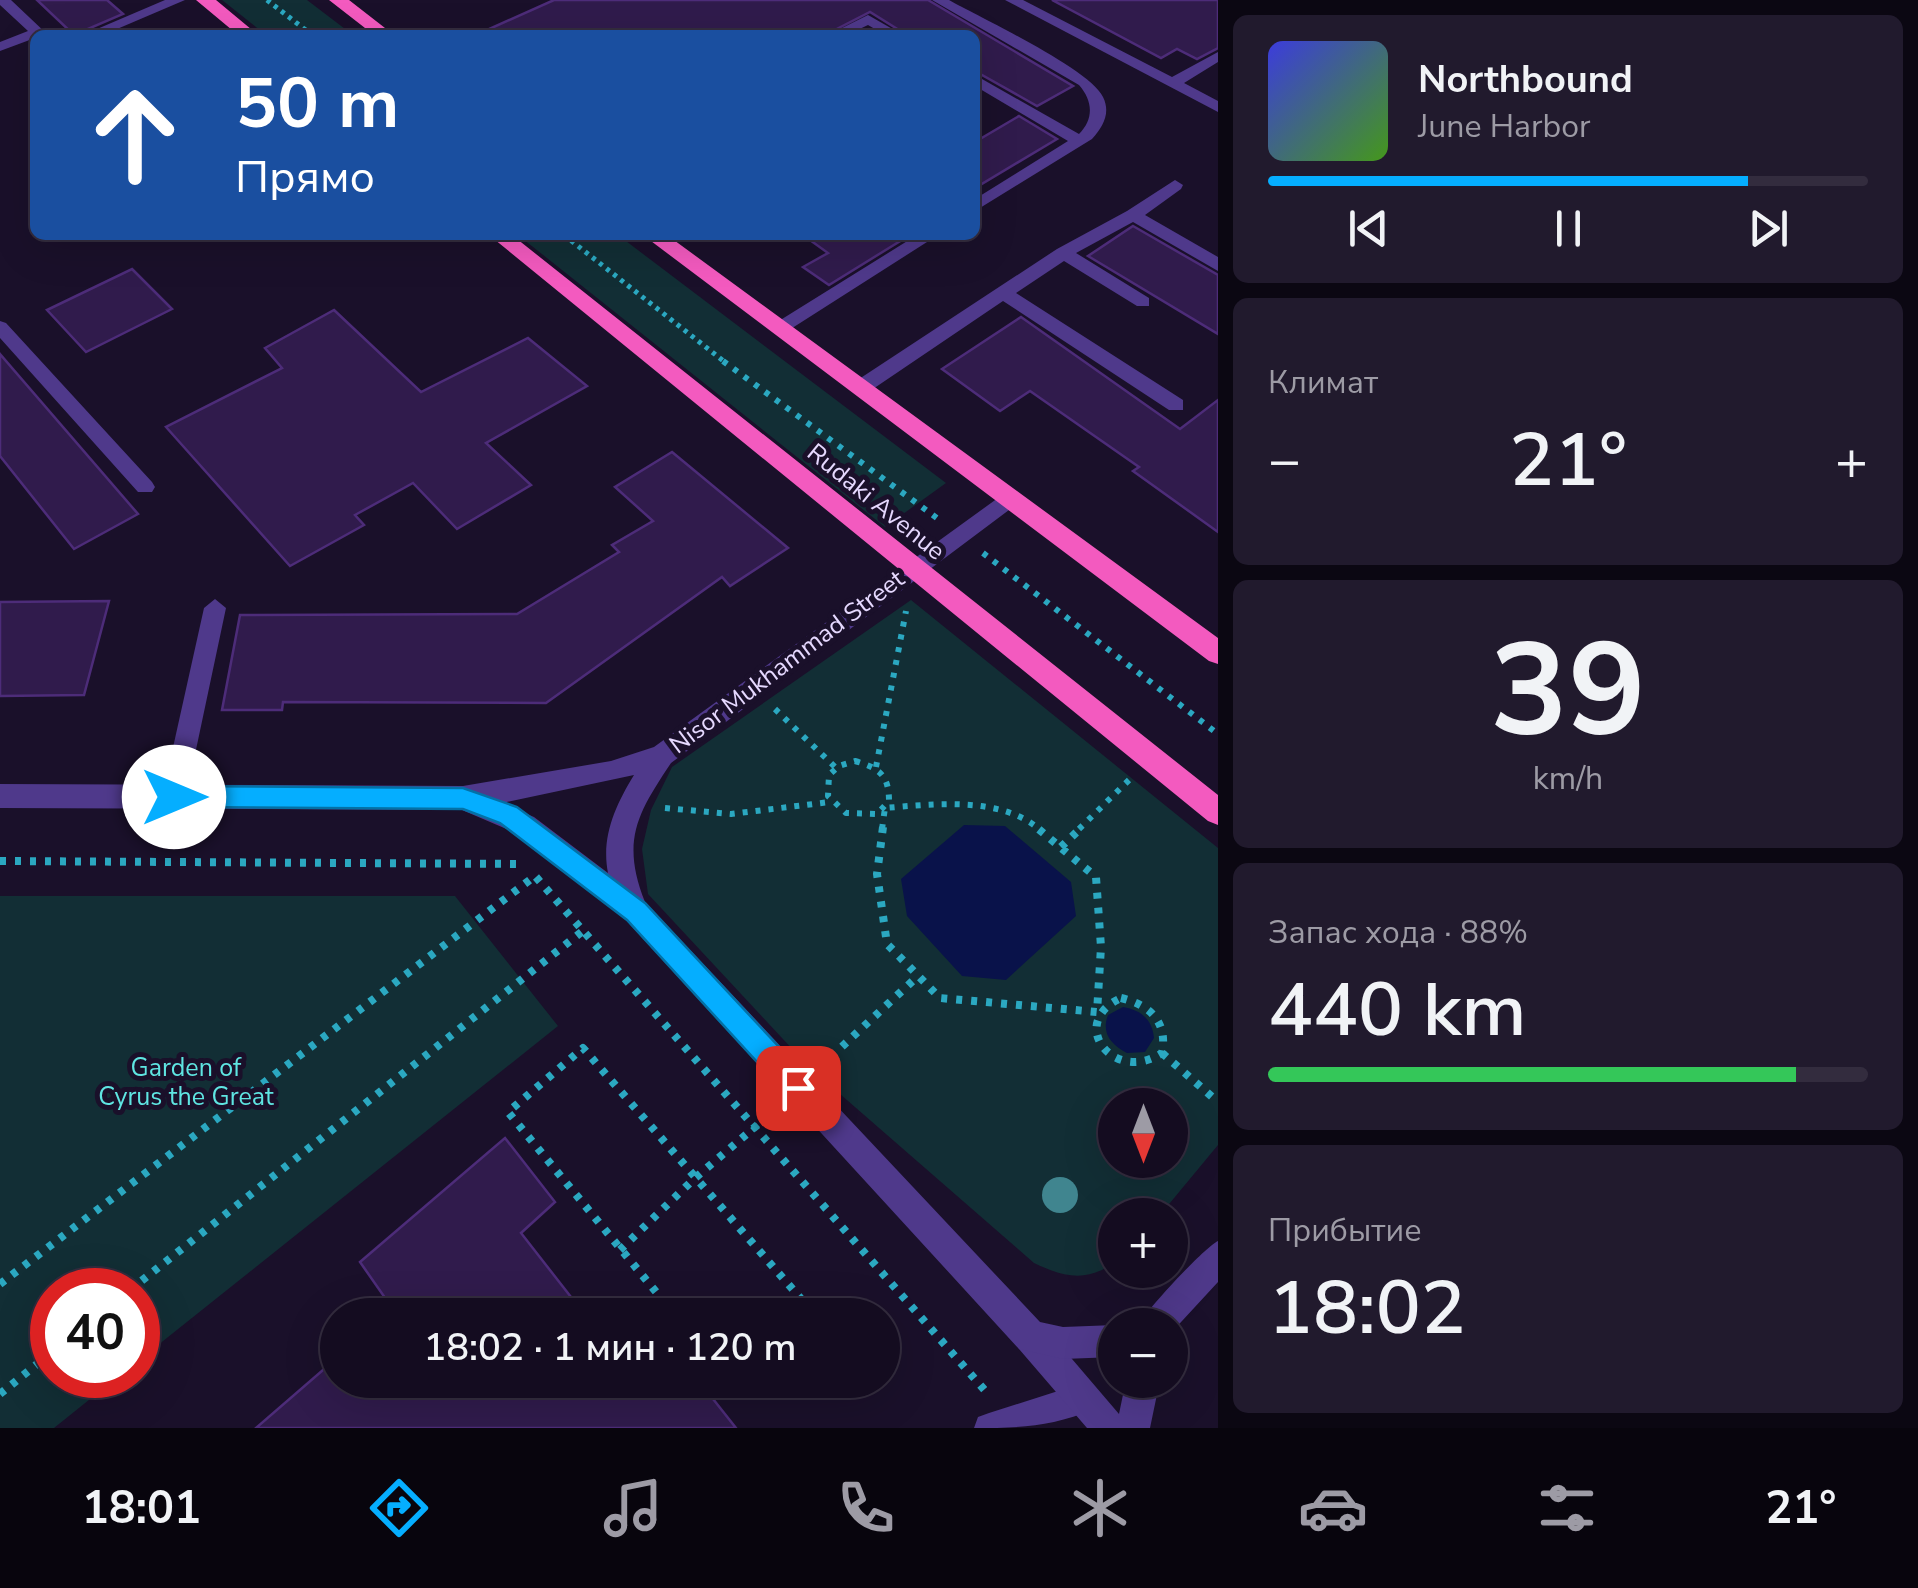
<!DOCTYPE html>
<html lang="ru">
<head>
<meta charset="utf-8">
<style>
  body { margin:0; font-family:"Nunito Sans",sans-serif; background:#211a2d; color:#f1f3f6; height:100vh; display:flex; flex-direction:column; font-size:38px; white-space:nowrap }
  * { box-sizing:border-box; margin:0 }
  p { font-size:32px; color:#9d9ba5 }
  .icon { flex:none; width:55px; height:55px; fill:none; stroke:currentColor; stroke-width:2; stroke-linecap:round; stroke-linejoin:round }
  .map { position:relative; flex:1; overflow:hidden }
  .sheet { display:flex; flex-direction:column; gap:15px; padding:15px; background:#0b0712; width:700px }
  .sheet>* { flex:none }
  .hud { position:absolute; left:30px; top:30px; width:950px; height:210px; border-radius:15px; box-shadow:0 10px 40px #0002,0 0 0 2px #332c3e; background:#1a4fa0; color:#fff; overflow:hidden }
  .needle { width:65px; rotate:180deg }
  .buttons { position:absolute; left:1098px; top:1088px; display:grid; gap:20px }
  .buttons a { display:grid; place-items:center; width:90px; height:90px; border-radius:50%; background:#140c20; box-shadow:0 10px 40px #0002,0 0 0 2px #332c3e; font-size:50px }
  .speed { position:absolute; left:30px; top:1268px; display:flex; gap:20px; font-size:50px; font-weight:700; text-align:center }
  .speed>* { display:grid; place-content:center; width:130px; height:130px; border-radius:50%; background:#140c20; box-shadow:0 10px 40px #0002,0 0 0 2px #332c3e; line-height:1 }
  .speed .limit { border:15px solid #d22; background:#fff; color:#111 }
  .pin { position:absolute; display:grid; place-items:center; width:85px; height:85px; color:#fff; margin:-42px; border-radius:20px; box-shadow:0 5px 15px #0006 }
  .me { position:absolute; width:110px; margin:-55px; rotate:90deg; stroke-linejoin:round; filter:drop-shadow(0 0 8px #0008) }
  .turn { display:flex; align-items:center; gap:35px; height:210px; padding:0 40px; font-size:45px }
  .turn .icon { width:130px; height:130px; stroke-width:2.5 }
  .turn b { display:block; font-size:70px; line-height:85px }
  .big { font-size:75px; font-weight:600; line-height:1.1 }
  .sheet .card { flex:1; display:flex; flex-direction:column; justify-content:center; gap:15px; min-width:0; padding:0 35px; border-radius:15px; background:#211a2d }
  .sheet .dial { align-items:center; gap:0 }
  .dial b { font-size:130px; line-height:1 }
  .song { display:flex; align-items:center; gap:30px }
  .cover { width:120px; height:120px; border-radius:15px; background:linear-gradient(135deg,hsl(240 70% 55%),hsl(100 70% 35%)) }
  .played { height:10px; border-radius:5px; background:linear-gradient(90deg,#05aeff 80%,#332c3e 80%) }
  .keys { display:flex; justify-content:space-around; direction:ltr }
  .heat { display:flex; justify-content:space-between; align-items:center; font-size:55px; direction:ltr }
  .charge { height:15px; border-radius:8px; background:linear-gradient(90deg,#34c759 88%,#332c3e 0) }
  .trip { position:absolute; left:320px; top:1298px; width:580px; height:100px; border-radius:50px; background:#140c20; box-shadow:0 10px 40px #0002,0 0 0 2px #332c3e; font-weight:600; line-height:100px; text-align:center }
  .tabs { display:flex; height:160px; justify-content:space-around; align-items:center; background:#08050d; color:#9d9ba5 }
  .tabs .icon { width:70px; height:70px }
  .tabs .active { color:#05aeff }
  .tabs b { font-size:45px; color:#f1f3f6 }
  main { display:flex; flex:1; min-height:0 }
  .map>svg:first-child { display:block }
</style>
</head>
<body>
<main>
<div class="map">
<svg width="1218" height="1428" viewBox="0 0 1218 1428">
  <rect width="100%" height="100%" fill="#1a102a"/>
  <path fill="#122e35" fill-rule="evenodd" d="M222,0H307L353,35H266Z
    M518,235H618L946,483L885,527Z
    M911,600L1218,848V1145L1160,1215H1115V1262C1086,1283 1064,1277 1034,1263L809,1067L648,894L642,849L651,810L672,767ZM1115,1105H1170V1160H1115Z
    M0,896H455L558,1026L138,1361V1290H52V1375H120L54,1428H0Z"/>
  <path fill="#09124a" d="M964,825L1005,826L1071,882L1076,916L1006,980L962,976L907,916L901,879Z
    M1123,1007C1141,1010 1152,1019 1154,1038L1145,1052L1127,1053C1111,1045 1101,1033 1108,1015Z"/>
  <path fill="#301b4c" stroke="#4d2c79" stroke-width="2.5" d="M37,0H107L123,14L74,35Z
    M554,0H928L1073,86L1037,106L975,71V35H907L870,12L825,35H476Z
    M1052,0H1218V48L1197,59L1177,49L1161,58Z
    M1019,116L1057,139L975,188V142Z
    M1133,226L1218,275V334L1088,256Z
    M803,235H910L829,285L803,267L828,253Z
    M132,269L172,309L86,352L47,310Z
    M334,310L421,392L528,338L587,386L486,443L531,485L457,529L413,483L355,515L364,525L290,566L166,427L282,368L265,348Z
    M1021,317L1180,429L1218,400V532L1133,471L1139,467L1030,391L1000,411L942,369Z
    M0,354L138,514L74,549L0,456Z
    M672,452L788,548L730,586L722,577L546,703L283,702L282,710H222L240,615L517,614L619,552L612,545L653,521L615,487Z
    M109,601L84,695L0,696V602Z
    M505,1138L555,1202L521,1233L585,1315H397L360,1262Z
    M338,1357V1380H698L736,1428H256Z"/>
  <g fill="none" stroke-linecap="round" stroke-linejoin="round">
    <path stroke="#2ba8c1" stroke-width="5" stroke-dasharray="4 5" stroke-linecap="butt" d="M267,0L312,35
      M564,235L726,363"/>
    <path stroke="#2ba8c1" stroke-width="6" stroke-dasharray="5 8" stroke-linecap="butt" d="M723,361L941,521
      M983,553L1218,734
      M775,709L835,767
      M855,761C879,768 889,775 889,801L877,814L846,813L828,796L829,775L839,766Z
      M876,767L906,611
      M665,808L731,814L830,802
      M882,829L885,808C933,804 1000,796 1039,829
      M1079,829L1131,778"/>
    <path stroke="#2ba8c1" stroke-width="8" stroke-dasharray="6 9" stroke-linecap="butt" d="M883,827L877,874L887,944L940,998L1097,1012L1101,947L1096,877L1036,827
      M1061,847L1082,827
      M0,861L524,864
      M536,877L988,1394
      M1121,998C1150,1005 1168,1022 1162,1053C1114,1085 1066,1023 1121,998Z
      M1162,1053L1218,1102
      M820,1067L918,976
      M620,1250L695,1178L775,1110
      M0,1284L535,876
      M130,1290L584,930
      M675,1315L508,1112L583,1048L815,1315
      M730,1380L746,1399L764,1380
      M0,1394L52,1352"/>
    <path fill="#4f398b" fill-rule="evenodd" d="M0,0H11L48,35H35V38L0,51V42L28,31L0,5Z
      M165,0H185L103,35H83Z
      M932,0H949C981,18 1090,69 1103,97C1111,113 1103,127 1092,139L975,211V199L1068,141L975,86V75L1079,134C1094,119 1093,101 1079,85Z
      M1005,0H1023L1172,77L1218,52V62L1184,83L1218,101V112Z
      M868,15L903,35H885L868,25L847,35H828Z
      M1175,180L1183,185L1181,189L1145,215L1218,257V271L1133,222L1076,253L1149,298V306H1137L1064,261L1016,293L1183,400V410H1169L1003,301L867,393H853V383L1057,249L1127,211Z
      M917,235H938L786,332H774V324Z
      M0,321L6,323L152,482L155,487L152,492H138L0,338Z
      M215,599L226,608L186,797L182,804L174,807L166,804L162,797L204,608Z
      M1083,1383L1094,1387L1098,1398L1094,1409C1051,1427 1020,1428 974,1428L978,1417L989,1413Z"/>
    <path fill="#4f398b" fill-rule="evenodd" d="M1031,1321L1043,1325L1119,1414L1126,1380H1160L1150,1428H1087L1019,1349L1015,1337L1019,1325Z"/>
    <path fill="#4f398b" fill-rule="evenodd" d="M1009,490L1017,492L1020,498L1017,504L671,763C637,814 621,841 645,902L1040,1322L1063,1327L1115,1325H1116L1115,1357L1063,1359L1019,1349L626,920L516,833L462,810L0,808V784L463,786L611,761L654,747ZM634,775C615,806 601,837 608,873L534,817L502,803Z
      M1218,1241V1282L1170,1334V1325H1139C1144,1312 1205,1247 1218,1241Z"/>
    <path fill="#f35abf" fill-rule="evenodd" d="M196,0H216L258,35H238Z
      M329,0H349L394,35H374Z
      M489,235H512L1218,795V825L1208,821Z
      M643,235H667L1218,638V664L1209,661Z"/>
  </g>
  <circle fill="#40858f" cx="1060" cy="1195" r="18"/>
  <path fill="#05aeff" stroke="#0371a6" stroke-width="2.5" d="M174,786L463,788L517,807L645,903L808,1078L812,1088L808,1097L798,1101L789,1097L627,920L500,823L463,809L174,807L166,804L162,797L166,789Z"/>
  <g text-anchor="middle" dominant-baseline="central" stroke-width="10" stroke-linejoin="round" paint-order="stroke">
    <g font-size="25" fill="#e6d9ff" stroke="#1a102a">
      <text transform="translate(876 502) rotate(39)">Rudaki Avenue</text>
      <text transform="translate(787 662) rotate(-37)">Nisor Mukhammad Street</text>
    </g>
    <g font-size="25" fill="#5fe5e2" stroke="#1a102a">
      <text x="186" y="1068">Garden of<tspan x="186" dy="29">Cyrus the Great</tspan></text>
    </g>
  </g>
</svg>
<div class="buttons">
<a><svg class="needle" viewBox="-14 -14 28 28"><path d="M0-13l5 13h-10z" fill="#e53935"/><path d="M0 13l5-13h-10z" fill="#9d9ba5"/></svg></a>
<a>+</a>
<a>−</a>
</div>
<div class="speed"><div class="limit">40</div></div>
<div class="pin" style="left:798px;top:1088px;background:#d93025"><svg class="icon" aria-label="arrive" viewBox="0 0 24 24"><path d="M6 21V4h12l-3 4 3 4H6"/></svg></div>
<svg class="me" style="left:174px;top:797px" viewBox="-20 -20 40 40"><circle r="19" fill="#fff"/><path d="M0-13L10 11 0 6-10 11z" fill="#05aeff"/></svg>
<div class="trip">18:02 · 1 мин · 120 m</div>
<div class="hud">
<div class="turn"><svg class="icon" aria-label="ahead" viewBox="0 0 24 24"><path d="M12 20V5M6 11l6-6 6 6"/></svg><div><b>50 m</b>Прямо</div></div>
</div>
</div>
<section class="sheet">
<div class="card">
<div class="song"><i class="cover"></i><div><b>Northbound</b><p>June Harbor</p></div></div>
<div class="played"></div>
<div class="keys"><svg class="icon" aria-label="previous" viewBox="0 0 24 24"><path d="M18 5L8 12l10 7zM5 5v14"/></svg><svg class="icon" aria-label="pause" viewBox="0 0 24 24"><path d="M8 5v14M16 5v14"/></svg><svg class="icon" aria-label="next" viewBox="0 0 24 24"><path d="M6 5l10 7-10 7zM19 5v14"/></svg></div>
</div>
<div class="card"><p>Климат</p>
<div class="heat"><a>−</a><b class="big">21°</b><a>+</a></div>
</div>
<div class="card dial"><b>39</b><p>km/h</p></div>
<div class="card"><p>Запас хода · 88%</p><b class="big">440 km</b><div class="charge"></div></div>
<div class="card"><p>Прибытие</p><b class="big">18:02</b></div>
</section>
</main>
<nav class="tabs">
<b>18:01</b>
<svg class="icon active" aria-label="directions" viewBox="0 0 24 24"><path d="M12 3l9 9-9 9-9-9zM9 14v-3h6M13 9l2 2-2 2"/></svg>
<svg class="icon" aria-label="music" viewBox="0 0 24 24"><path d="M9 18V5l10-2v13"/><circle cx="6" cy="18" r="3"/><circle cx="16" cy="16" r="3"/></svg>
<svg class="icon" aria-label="phone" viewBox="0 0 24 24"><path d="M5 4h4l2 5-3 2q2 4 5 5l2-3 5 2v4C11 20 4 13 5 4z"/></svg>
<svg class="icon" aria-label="climate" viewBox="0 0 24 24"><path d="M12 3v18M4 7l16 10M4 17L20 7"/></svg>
<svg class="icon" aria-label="car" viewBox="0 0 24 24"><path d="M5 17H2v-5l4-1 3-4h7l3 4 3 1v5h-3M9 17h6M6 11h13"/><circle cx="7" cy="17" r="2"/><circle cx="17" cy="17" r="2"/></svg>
<svg class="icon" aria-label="filters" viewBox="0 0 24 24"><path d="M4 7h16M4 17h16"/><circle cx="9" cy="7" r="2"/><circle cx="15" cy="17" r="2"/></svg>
<b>21°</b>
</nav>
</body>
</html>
